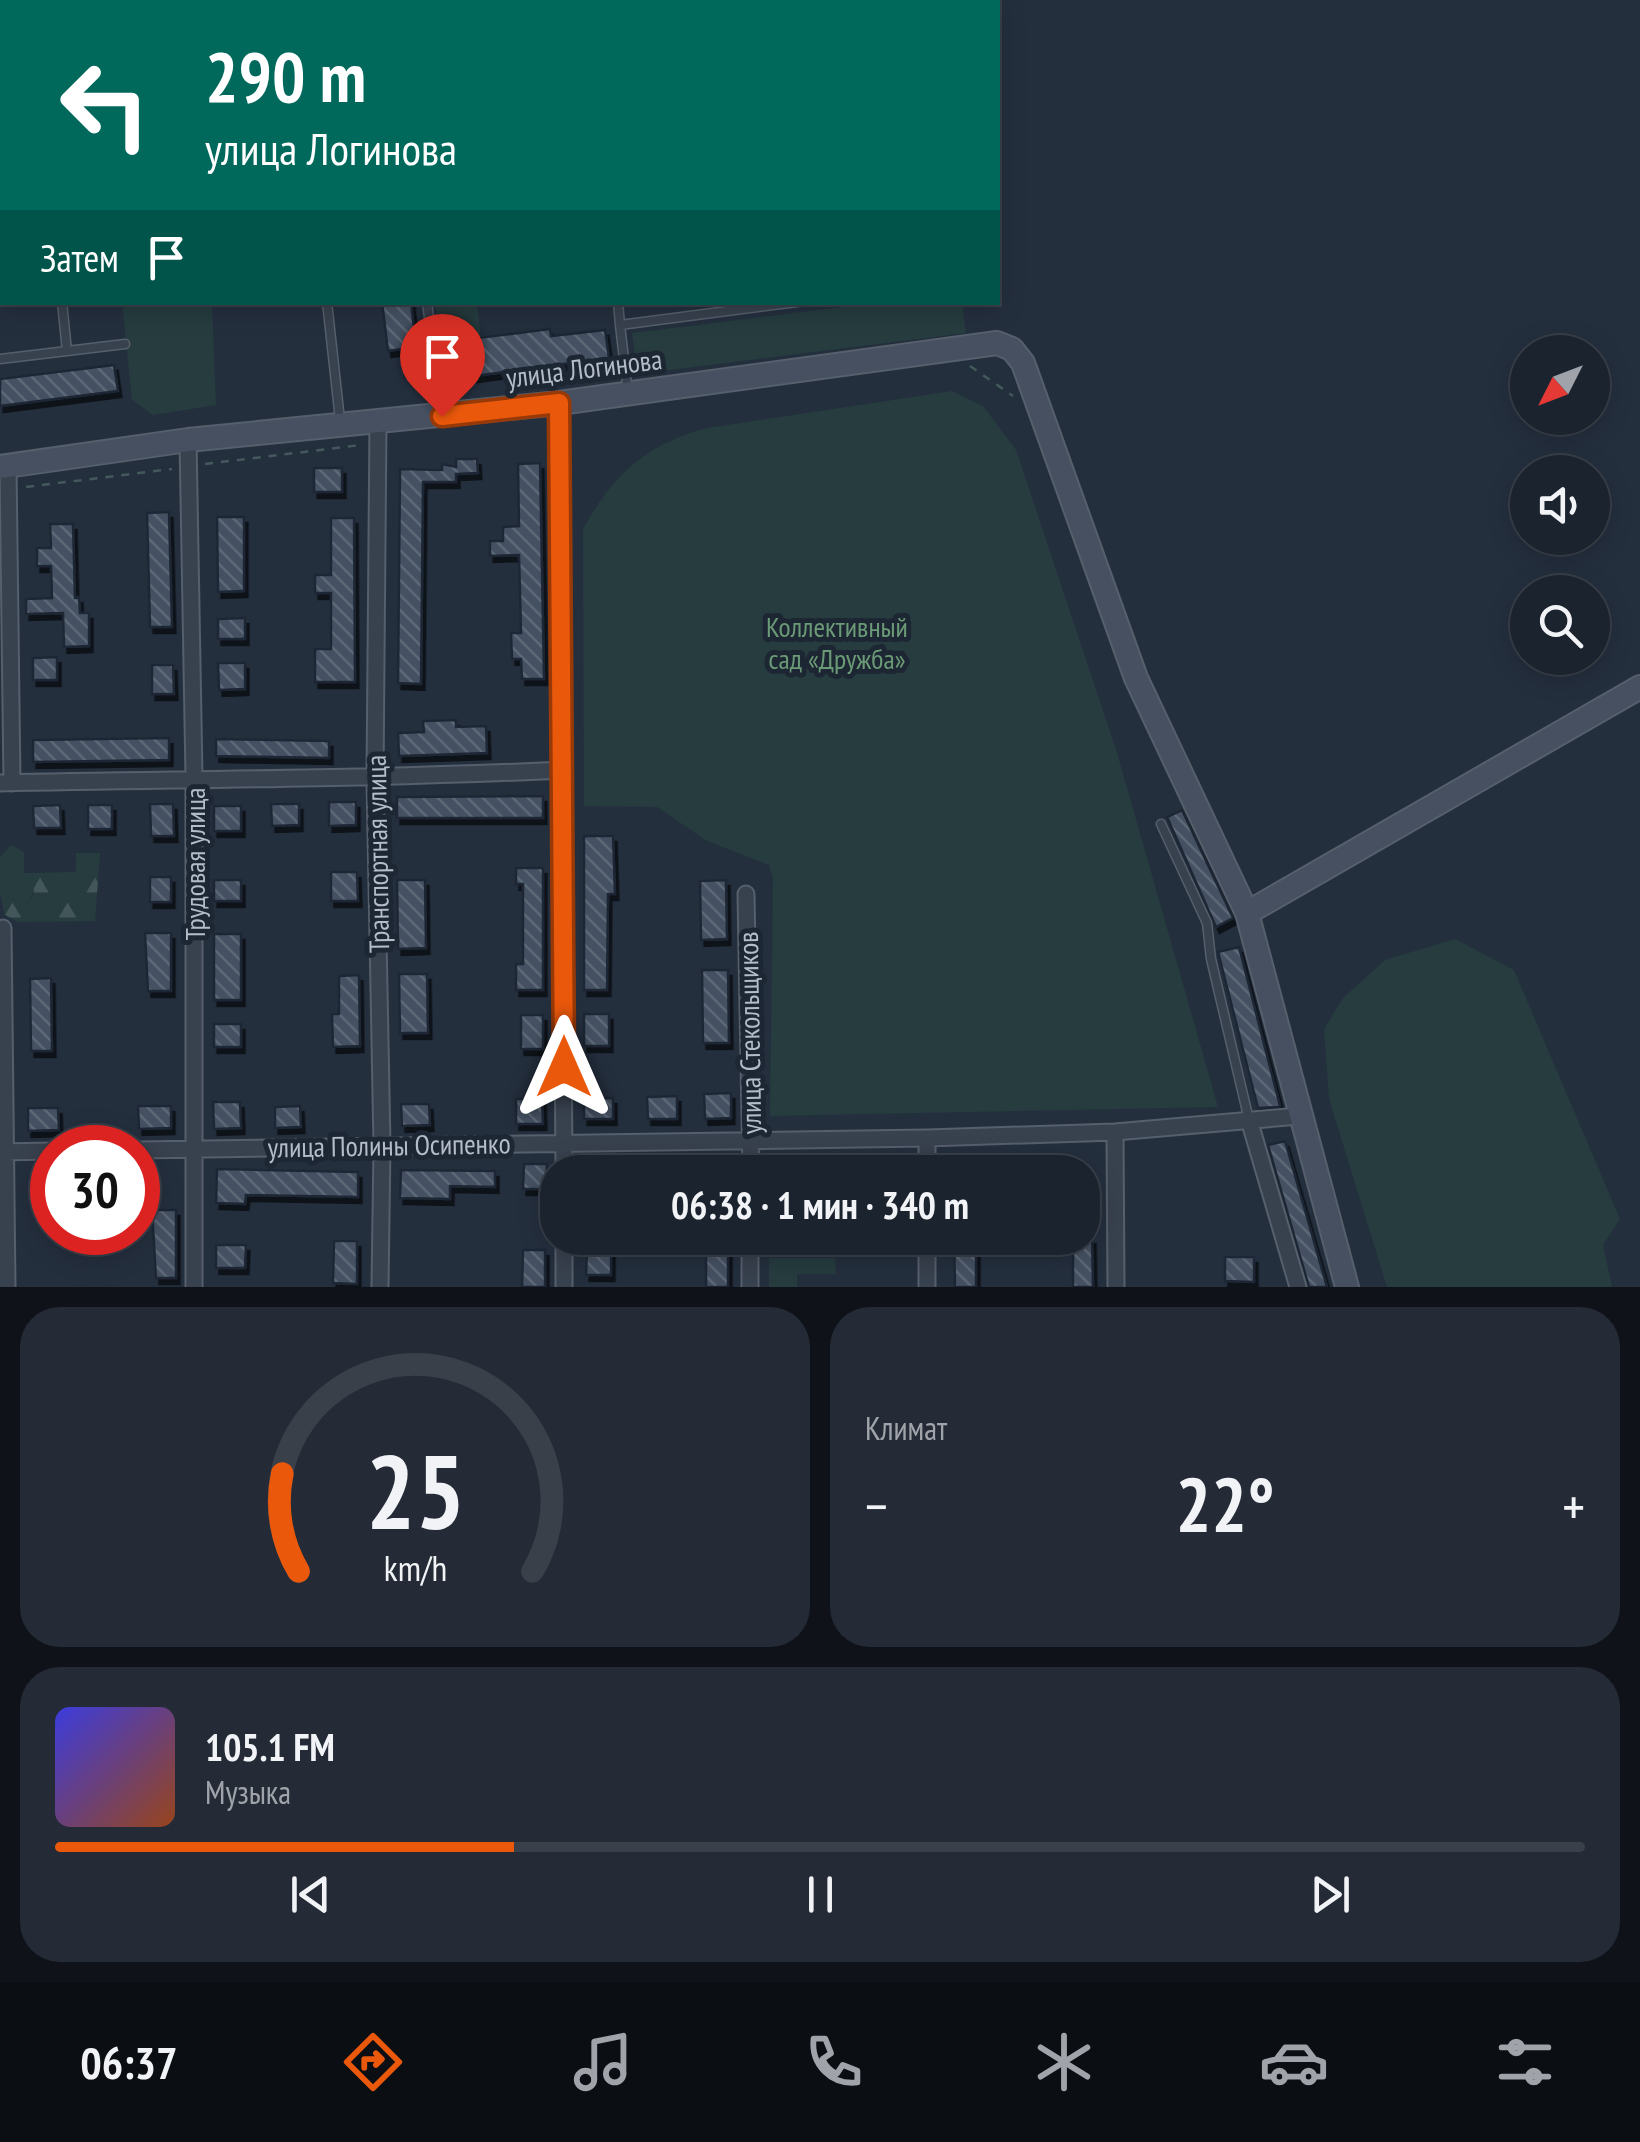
<!DOCTYPE html>
<html lang="ru">
<head>
<meta charset="utf-8">
<style>
  body { margin:0; font-family:"PT Sans Narrow",sans-serif; background:#242b36; color:#f1f3f6; height:100vh; display:flex; flex-direction:column; font-size:38px; white-space:nowrap }
  * { box-sizing:border-box; margin:0 }
  p { font-size:32px; color:#a0a4aa }
  .icon { flex:none; width:55px; height:55px; fill:none; stroke:currentColor; stroke-width:2; stroke-linecap:round; stroke-linejoin:round }
  .map { position:relative; height:1287px; overflow:hidden }
  .sheet { display:flex; flex-direction:column; gap:20px; padding:20px; background:#0f1319; flex:1 }
  .sheet>* { flex:none }
  .guide { position:absolute; left:0px; top:0px; width:1000px; height:305px; box-shadow:0 5px 25px #0003,0 0 0 2px #39404a; background:#00695c; color:#fff; overflow:hidden }
  .needle { width:65px; rotate:228deg }
  .buttons { position:absolute; left:1510px; top:335px; display:grid; gap:20px }
  .buttons a { display:grid; place-items:center; width:100px; height:100px; border-radius:50%; background:#1b232e; box-shadow:0 5px 25px #0003,0 0 0 2px #39404a; font-size:50px }
  .speed { position:absolute; left:30px; top:1125px; display:flex; gap:20px; font-size:50px; font-weight:700; text-align:center }
  .speed>* { display:grid; place-content:center; width:130px; height:130px; border-radius:50%; background:#1b232e; box-shadow:0 5px 25px #0003,0 0 0 2px #39404a; line-height:1 }
  .speed .limit { border:15px solid #d22; background:#fff; color:#111 }
  .pin { position:absolute; display:grid; place-items:center; width:85px; height:85px; color:#fff; margin:-102px -42px; border-radius:50% 50% 50% 0; rotate:-45deg; box-shadow:0 0 10px #0007 }
  .pin .icon { rotate:45deg }
  .me { position:absolute; width:110px; margin:-55px; rotate:0deg; stroke-linejoin:round; filter:drop-shadow(0 0 8px #0008) }
  .turn { display:flex; align-items:center; gap:35px; height:210px; padding:0 40px; font-size:45px }
  .turn .icon { width:130px; height:130px; stroke-width:2.5 }
  .turn b { display:block; font-size:70px; line-height:85px }
  .then { display:flex; align-items:center; height:95px; padding:0 40px; background:#0003; gap:20px; font-size:38px }
  .big { font-size:75px; font-weight:700; line-height:1.1 }
  .sheet .widget { flex:1; display:flex; flex-direction:column; justify-content:center; gap:15px; min-width:0; padding:0 35px; border-radius:40px; background:#242b36 }
  .sheet .dial { align-items:center; gap:0 }
  .dial svg { height:260px; overflow:visible; fill:none; stroke:#39404a; stroke-width:7; stroke-linecap:round; text-anchor:middle }
  .dial text { fill:#f1f3f6; stroke:none }
  .song { display:flex; align-items:center; gap:30px }
  .cover { width:120px; height:120px; border-radius:15px; background:linear-gradient(135deg,hsl(240 70% 55%),hsl(20 70% 35%)) }
  .played { height:10px; border-radius:5px; background:linear-gradient(90deg,#ea580c 30%,#39404a 30%) }
  .keys { display:flex; justify-content:space-around; direction:ltr }
  .heat { display:flex; justify-content:space-between; align-items:center; font-size:55px; direction:ltr }
  .sheet .tiles { flex:1; display:grid; gap:20px; grid-template-columns:1fr 1fr }
  .widget:last-child { grid-column:span 2 }
  .trip { position:absolute; left:540px; top:1155px; width:560px; height:100px; border-radius:40px; background:#1b232e; box-shadow:0 5px 25px #0003,0 0 0 2px #39404a; font-weight:700; line-height:100px; text-align:center }
  .tab-bar { display:flex; height:160px; justify-content:space-around; align-items:center; background:#0b0e12; color:#a0a4aa }
  .tab-bar .icon { width:70px; height:70px }
  .tab-bar .current { color:#ea580c }
  .tab-bar b { font-size:45px; color:#f1f3f6 }
  .map>svg:first-child { display:block }
</style>
</head>
<body>
<div class="map">
<svg width="1640" height="1287" viewBox="0 0 1640 1287">
  <defs>
    <pattern id="forest-firs" width="22" height="20" patternUnits="userSpaceOnUse" patternTransform="scale(2.5)"><rect width="22" height="20" fill="#263c3f"/><path d="M5 1l3.5 6h-7zM16 11l3.5 6h-7z" fill="#435659"/></pattern>
    <pattern id="building-back-hatch" width="6" height="6" patternUnits="userSpaceOnUse" patternTransform="scale(2.5)"><rect width="6" height="6" fill="#455162"/><path d="M-1 5l2 2M0 0l6 6M5-1l2 2" fill="none" stroke="#5d6877"/></pattern>
    <filter id="shadow"><feDropShadow dx="3.5" dy="6" stdDeviation="0" flood-color="#0009"/></filter>
  </defs>
  <rect width="100%" height="100%" fill="#242f3e"/>
  <path fill="#263c3f" d="M122,303H212L216,405L153,415L132,400Z
    M435,303H477L486,381L446,386Z
    M875,303H962L966,333L638,374L632,333Z
    M952,391L983,406L1016,450L1118,756L1218,1107L770,1116L773,879L769,865L707,841L657,807L584,806L583,529C613,474 647,444 707,428Z
    M11,845L24,852V873H32C36,886 34,894 27,905L0,894V857Z
    M1455,939L1514,970L1620,1219L1603,1245L1612,1287H1387L1329,1099L1324,1029L1343,998L1385,960Z
    M769,1258H835L836,1274H797V1287H769Z"/>
  <path fill="url(#forest-firs)" d="M76,853H100L95,921L18,922L5,915L0,894L27,905L34,894L32,873L76,872Z"/>
  <path fill="url(#building-back-hatch)" stroke="#1f2835" stroke-width="2.5" filter="url(#shadow)" d="M382,302H411L416,347L388,351Z
    M550,329L551,336L605,330L609,358L474,376L470,339Z
    M114,365L118,391L0,406V379Z
    M456,459H477L478,473L456,474V482H423L421,684L398,683L400,469L442,470V464L456,467Z
    M540,463L544,679H522L521,659H512L511,633H521L519,555L490,556V541H503V527L519,526L518,464Z
    M314,468H342V492H314Z
    M169,512L172,627H150L147,513Z
    M217,517H244V591L218,592Z
    M331,518H354L355,682H315V649H331V593H315V575H331Z
    M50,524H73L75,598L79,597L80,613H89V646L64,647L63,613L26,614V599L52,598L51,566H37V548H51Z
    M245,618V639H218V619Z
    M57,657V680H33V658Z
    M218,663H245V689L219,690Z
    M152,665H173L174,694H152Z
    M456,720V727L486,726L487,753L399,756L398,733L424,732L423,721Z
    M169,738V760L33,762V740Z
    M216,739L329,741V758L216,756Z
    M543,796V818H397V797Z
    M329,802H356V825L329,826Z
    M150,804H173L174,836H151Z
    M271,804H299V825L272,826Z
    M60,805L61,828H34L33,806Z
    M88,805H112V829H88Z
    M214,806H241V831H214Z
    M1182,810L1233,918L1216,927L1167,817Z
    M584,836H613L615,894H608L607,990H584Z
    M516,868H543V990H516V964H523V884H516Z
    M331,872H357L358,901H331Z
    M150,877H171V902H150Z
    M214,880H241V901H214Z
    M397,880H425L426,948L398,949Z
    M726,880L727,939L701,940L700,881Z
    M145,933H171V991H148Z
    M214,934H241V1000H214Z
    M1239,947L1280,1106L1278,1107L1258,1108L1218,952Z
    M702,970H728L729,1043H703Z
    M399,974H427L428,1033H400Z
    M359,975L360,1046L333,1047L332,1014H339V976Z
    M51,978L52,1051H31L30,979Z
    M584,1014H609V1046H584Z
    M521,1015H543V1049H521Z
    M214,1024H241V1047H214Z
    M731,1093V1118L705,1119L704,1094Z
    M677,1096V1119H648L647,1097Z
    M613,1098V1119H584V1099Z
    M516,1099H542L543,1124H516Z
    M213,1102H240L241,1128L214,1129Z
    M401,1104H429L430,1125L402,1126Z
    M138,1106H171V1128L139,1129Z
    M300,1106L301,1127L275,1128V1107Z
    M28,1108H58L59,1130L28,1131Z
    M1285,1141L1327,1287H1309L1268,1145Z
    M524,1164H547L546,1189H523Z
    M217,1169L358,1172V1197L246,1195L245,1204L216,1203Z
    M401,1170L495,1171V1187L450,1186V1199L400,1198Z
    M152,1210H176V1278H156Z
    M954,1238H976V1287H955Z
    M1073,1238H1092L1093,1287H1073Z
    M334,1241H357V1284L333,1283Z
    M216,1245H246L245,1268H216Z
    M587,1249H611V1275H586Z
    M706,1249H728V1287H706Z
    M523,1250H545V1287H522Z
    M1225,1257H1254V1282L1225,1281Z"/>
  <g fill="none" stroke-linecap="round" stroke-linejoin="round">
    <g stroke="#565f6c" stroke-width="11">
      <path id="lane" d="M30,0V2
        M141,0V2
        M374,0V2
        M588,0L589,2
        M814,0V2
        M0,150H2
        M62,302L67,351
        M327,302L340,420
        M427,302L441,411
        M618,302L620,325
        M0,359L125,344
        M628,393L620,325L797,302
        M1161,824L1207,923L1211,959L1249,1120"/>
    </g>
    <g stroke="#565f6c" stroke-width="19">
      <path id="street" d="M559,403L564,1172
        M378,421L375,779L382,1146L380,1287
        M188,440L194,777V1287
        M8,466L12,783
        M0,783C188,779 376,779 564,770
        M746,894L751,1172
        M3,928L7,1287
        M1250,1123L1298,1287
        M1115,1132L1116,1287
        M138,1150L927,1138L1115,1132L1299,1116
        M0,1152L52,1151
        M927,1172V1138
        M564,1287V1238
        M750,1287V1238
        M927,1287V1238"/>
    </g>
    <g stroke="#565f6c" stroke-width="26">
      <path id="secondary" d="M0,467L188,440L559,403L997,343L1012,349L1023,363L1136,678L1247,913L1347,1287
        M1247,913L1640,687"/>
    </g>
    <path stroke="#44595c" stroke-width="2.5" stroke-dasharray="8 8" stroke-linecap="butt" d="M970,366L1013,396
      M205,464L361,445
      M26,487L172,469"/>
    <use href="#lane" stroke="#38414e" stroke-width="8"/>
    <use href="#street" stroke="#38414e" stroke-width="15"/>
    <use href="#secondary" stroke="#465061" stroke-width="22"/>
  </g>
  <g fill="none" stroke-linecap="round" stroke-linejoin="round">
    <g stroke="#983908" stroke-width="25">
      <path id="route" d="M442,416L559,403L564,1067"/>
    </g>
    <use href="#route" stroke="#ea580c" stroke-width="18"/>
  </g>
  <g text-anchor="middle" dominant-baseline="central" stroke-width="10" stroke-linejoin="round" paint-order="stroke">
    <g font-size="28" fill="#b4bcc9" stroke="#1d2633">
      <text transform="translate(584 368) rotate(-7)">улица Логинова</text>
      <text transform="translate(377 854) rotate(-91)">Транспортная улица</text>
      <text transform="translate(194 864) rotate(-90)">Трудовая улица</text>
      <text transform="translate(749 1033) rotate(-91)">улица Стекольщиков</text>
      <text transform="translate(389 1145) rotate(-1)">улица Полины Осипенко</text>
    </g>
    <g font-size="28" fill="#6b9a76" stroke="#1d2633">
      <text x="837" y="626">Коллективный<tspan x="837" dy="32">сад «Дружба»</tspan></text>
    </g>
  </g>
</svg>
<div class="buttons">
<a><svg class="needle" viewBox="-14 -14 28 28"><path d="M0-13l5 13h-10z" fill="#e53935"/><path d="M0 13l5-13h-10z" fill="#a0a4aa"/></svg></a>
<a><svg class="icon" aria-label="sound" viewBox="0 0 24 24"><path d="M4 9h4l5-4v14l-5-4H4zM17 9q2 3 0 6"/></svg></a>
<a><svg class="icon" aria-label="search" viewBox="0 0 24 24"><circle cx="10" cy="10" r="6"/><path d="M15 15l6 6"/></svg></a>
</div>
<div class="speed"><div class="limit">30</div></div>
<div class="pin" style="left:442px;top:416px;background:#d93025"><svg class="icon" aria-label="arrive" viewBox="0 0 24 24"><path d="M6 21V4h12l-3 4 3 4H6"/></svg></div>
<svg class="me" style="left:564px;top:1067px" viewBox="-20 -20 40 40"><path d="M0-17L14 15 0 8-14 15z" fill="#ea580c" stroke="#fff" stroke-width="4"/></svg>
<div class="trip">06:38 · 1 мин · 340 m</div>
<div class="guide">
<div class="turn"><svg class="icon" aria-label="left" viewBox="0 0 24 24"><path d="M17 20v-9H6M10 6l-5 5 5 5"/></svg><div><b>290 m</b>улица Логинова</div></div>
<div class="then">Затем<svg class="icon" aria-label="arrive" viewBox="0 0 24 24"><path d="M6 21V4h12l-3 4 3 4H6"/></svg></div>
</div>
</div>
<section class="sheet">
<div class="tiles">
<div class="widget dial"><svg viewBox="0 0 100 80">
<path d="M14 69A42 42 0 1 1 86 69"/>
<path d="M14 69A42 42 0 0 1 9 39" stroke="#ea580c"/>
<text x="50" y="56" font-size="32" font-weight="700">25</text>
<text x="50" y="72" font-size="11">km/h</text>
</svg></div>
<div class="widget"><p>Климат</p>
<div class="heat"><a>−</a><b class="big">22°</b><a>+</a></div>
</div>
<div class="widget">
<div class="song"><i class="cover"></i><div><b>105.1 FM</b><p>Музыка</p></div></div>
<div class="played"></div>
<div class="keys"><svg class="icon" aria-label="previous" viewBox="0 0 24 24"><path d="M18 5L8 12l10 7zM5 5v14"/></svg><svg class="icon" aria-label="pause" viewBox="0 0 24 24"><path d="M8 5v14M16 5v14"/></svg><svg class="icon" aria-label="next" viewBox="0 0 24 24"><path d="M6 5l10 7-10 7zM19 5v14"/></svg></div>
</div>
</div>
</section>
<nav class="tab-bar">
<b>06:37</b>
<svg class="icon current" aria-label="directions" viewBox="0 0 24 24"><path d="M12 3l9 9-9 9-9-9zM9 14v-3h6M13 9l2 2-2 2"/></svg>
<svg class="icon" aria-label="music" viewBox="0 0 24 24"><path d="M9 18V5l10-2v13"/><circle cx="6" cy="18" r="3"/><circle cx="16" cy="16" r="3"/></svg>
<svg class="icon" aria-label="phone" viewBox="0 0 24 24"><path d="M5 4h4l2 5-3 2q2 4 5 5l2-3 5 2v4C11 20 4 13 5 4z"/></svg>
<svg class="icon" aria-label="climate" viewBox="0 0 24 24"><path d="M12 3v18M4 7l16 10M4 17L20 7"/></svg>
<svg class="icon" aria-label="car" viewBox="0 0 24 24"><path d="M5 17H2v-5l4-1 3-4h7l3 4 3 1v5h-3M9 17h6M6 11h13"/><circle cx="7" cy="17" r="2"/><circle cx="17" cy="17" r="2"/></svg>
<svg class="icon" aria-label="filters" viewBox="0 0 24 24"><path d="M4 7h16M4 17h16"/><circle cx="9" cy="7" r="2"/><circle cx="15" cy="17" r="2"/></svg>
</nav>
</body>
</html>
